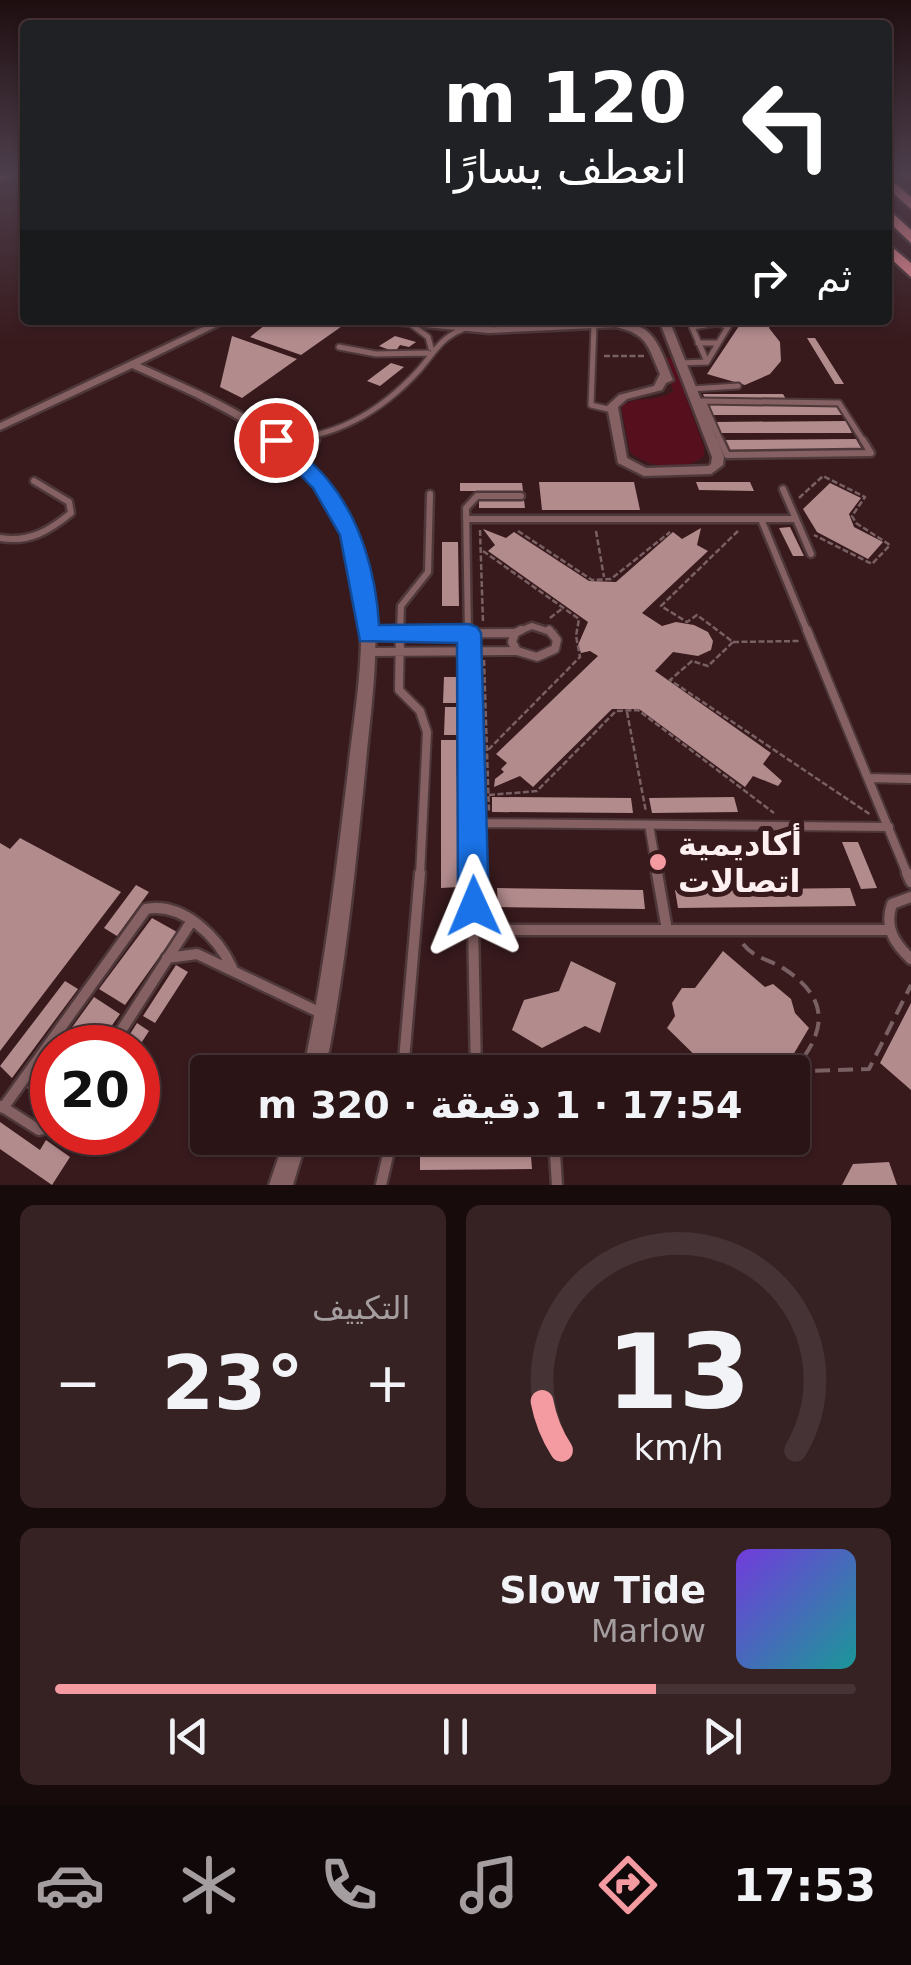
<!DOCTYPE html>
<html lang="ar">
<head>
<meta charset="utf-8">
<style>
  body { margin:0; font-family:"DejaVu Sans","Noto Sans Arabic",sans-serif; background:#362123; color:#f1f3f6; direction:rtl; height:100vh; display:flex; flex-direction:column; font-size:38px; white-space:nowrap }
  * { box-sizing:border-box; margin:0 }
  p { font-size:32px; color:#a59ea1 }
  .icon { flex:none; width:55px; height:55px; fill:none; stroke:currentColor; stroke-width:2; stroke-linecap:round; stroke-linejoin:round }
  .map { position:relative; height:1185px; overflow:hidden; direction:ltr }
  .sheet { display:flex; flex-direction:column; gap:20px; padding:20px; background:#170b0c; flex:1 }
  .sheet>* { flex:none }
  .guide { position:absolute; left:20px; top:20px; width:872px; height:305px; border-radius:10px; box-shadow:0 2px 8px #0004,0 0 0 2px #463335; direction:rtl; background:#202124; color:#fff; overflow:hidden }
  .speed { position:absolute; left:30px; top:1025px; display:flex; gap:20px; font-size:50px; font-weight:700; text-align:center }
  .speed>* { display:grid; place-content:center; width:130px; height:130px; border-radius:50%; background:#2a1416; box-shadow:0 2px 8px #0004,0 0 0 2px #463335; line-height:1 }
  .speed .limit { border:15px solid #d22; background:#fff; color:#111 }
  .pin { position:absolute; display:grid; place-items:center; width:85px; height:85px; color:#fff; margin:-42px; border:5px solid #fff; border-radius:50%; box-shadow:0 2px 10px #0007 }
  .me { position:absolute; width:110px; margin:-55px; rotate:359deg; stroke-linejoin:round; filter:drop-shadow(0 0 8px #0008) }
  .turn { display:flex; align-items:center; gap:35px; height:210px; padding:0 40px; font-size:45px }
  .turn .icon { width:130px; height:130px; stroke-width:2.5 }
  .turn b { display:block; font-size:70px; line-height:85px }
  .then { display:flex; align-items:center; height:95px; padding:0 40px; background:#0003; gap:20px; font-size:38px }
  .big { font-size:75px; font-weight:700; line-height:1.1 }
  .sheet .tile { flex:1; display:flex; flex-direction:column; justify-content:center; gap:15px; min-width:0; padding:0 35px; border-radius:15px; background:#362123 }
  .sheet .dial { align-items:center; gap:0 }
  .dial svg { height:260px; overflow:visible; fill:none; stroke:#463335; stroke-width:7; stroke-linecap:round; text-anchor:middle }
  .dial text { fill:#f1f3f6; stroke:none }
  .song { display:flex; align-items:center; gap:30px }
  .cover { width:120px; height:120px; border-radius:15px; background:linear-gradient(135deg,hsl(260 70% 55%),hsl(180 70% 35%)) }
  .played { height:10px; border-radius:5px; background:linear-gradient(90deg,#f49aa1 75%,#463335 75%) }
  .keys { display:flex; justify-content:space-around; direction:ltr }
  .heat { display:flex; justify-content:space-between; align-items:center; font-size:55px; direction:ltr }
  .sheet .tiles { flex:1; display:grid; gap:20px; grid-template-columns:1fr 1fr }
  .tile:last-child { grid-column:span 2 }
  .trip { position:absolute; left:190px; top:1055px; width:620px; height:100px; border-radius:10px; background:#2a1416; box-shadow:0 2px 8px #0004,0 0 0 2px #463335; font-weight:700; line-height:100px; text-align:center; direction:rtl }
  .dock { display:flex; height:160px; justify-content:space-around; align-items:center; background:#110809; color:#a59ea1 }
  .dock .icon { width:70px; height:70px }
  .dock .on { color:#f49aa1 }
  .dock b { font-size:45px; color:#f1f3f6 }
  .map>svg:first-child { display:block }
</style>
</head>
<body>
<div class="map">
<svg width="911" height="1185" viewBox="0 0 911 1185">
  <rect width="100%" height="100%" fill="#381a1d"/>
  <path fill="#560f1d" d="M664,358H672L704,447V456C686,473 647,468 630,452L621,406C638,395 657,403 673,391Z"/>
  <path fill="#b28b8d" d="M291,320H331L345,324L301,355L250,337L270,321L280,325Z
    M743,320H771L769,328L780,342L781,361L770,374L745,385L707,374Z
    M232,336L297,359L242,398L220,387Z
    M395,336L416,342L409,347L400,345L395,352L379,346Z
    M807,338H815L844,384H835Z
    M391,363L404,367L380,386L367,381Z
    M703,394H783L786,399H705Z
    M707,405H837L843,415H711Z
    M846,421L852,433H718L714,422Z
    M856,439L863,451L726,452L721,440Z
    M539,482H634L640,510H542Z
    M696,482H750L754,491L699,490Z
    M460,483H522L523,491H460Z
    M830,483L861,498L849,514L854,527L883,542L868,559L817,532L803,509Z
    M479,500H524L525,508H479Z
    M790,527L804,556H793L779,528Z
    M701,528L697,545L708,551L642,613L662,626L676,622L694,625L708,632L713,641L711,650L698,656L673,652L655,671L771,753L763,764L782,781L778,786L753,776L745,787L639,709H612L533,787L520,776L494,787L495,779L504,772L501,769L507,763L496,754L598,656L590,651L581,653L578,645L588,622L488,551L495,545L483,529L506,538L514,532L589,581L616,582L673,532L682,539Z
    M442,542H458L459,606H442Z
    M444,677H458V703H443Z
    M445,707H459L458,735H444Z
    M441,740H456L459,887L441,888Z
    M492,797L631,798L633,813L492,812Z
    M734,797L738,812L652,813L649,798Z
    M20,838L121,892L0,1051V843L10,849Z
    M842,842H858L877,888L861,889Z
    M136,885L149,892L117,936L104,928Z
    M497,888L643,890L645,909L498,907Z
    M850,888L856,906L678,908L675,890Z
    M152,918L177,932L125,1005L99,989Z
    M723,951L765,987L773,984L791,999L795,1013L809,1028L783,1072H712L667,1028L675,1016L672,1003L682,988H695Z
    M571,961L616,983L600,1033L585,1026L542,1048L512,1030L524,1000L559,991Z
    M176,965L188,972L155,1023L143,1016Z
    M65,981L78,989L12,1078L0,1066Z
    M94,997L120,1014L96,1048H57Z
    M911,1003V1090L880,1063Z
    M137,1023L149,1031L138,1048H121Z
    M52,1054V1107L27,1088Z
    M0,1122L40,1150L46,1140L70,1157L52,1185L0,1149Z
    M530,1143L532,1169L420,1170V1145Z
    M889,1162L897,1185H842L853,1164Z"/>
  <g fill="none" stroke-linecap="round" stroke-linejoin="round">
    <g stroke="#4f383a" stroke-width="9">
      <path id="lane-far3" d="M473,320H503
        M718,323L728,327L707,362L692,327Z
        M412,325L428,337L431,348
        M594,325L591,405L612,410
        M698,343H718
        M339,347L376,354L428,353
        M680,363L707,362
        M691,389L738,386
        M695,401H703
        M703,401L839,403L864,442
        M703,401L721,442
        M277,440C333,439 381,412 419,370C434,353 440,338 463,329"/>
    </g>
    <g stroke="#4f383a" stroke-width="11">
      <path id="lane-far2" d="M720,440L727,455L871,453L863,440
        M303,463L316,440
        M783,489L811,554
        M467,519H796
        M761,519L808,633
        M0,538C29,543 49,531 71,513L69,502L34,481
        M400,633L401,606L428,572L430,494
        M468,633L466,508L477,496H521
        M515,633L532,626L553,633"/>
    </g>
    <g stroke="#4f383a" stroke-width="12">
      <path id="lane-far1" d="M400,630L399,690L420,711L427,732L420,876
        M468,630L473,876
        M521,630L515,633L512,642L517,651L537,657L555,649L557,640L549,630
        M807,630L908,876
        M369,634L515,633
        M369,652L517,651
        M868,778L911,779
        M472,823L889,827
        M649,825L658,876"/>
    </g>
    <g stroke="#4f383a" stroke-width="15">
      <path id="lane" d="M472,873L476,1072
        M657,873L667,930
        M907,873L911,882
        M911,897L892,904C884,927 894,943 911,959
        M474,930H889
        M167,958L197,954L321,1013
        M110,1048L191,922
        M403,1072L420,873
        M1,1106L39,1130L52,1126
        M3,1108L146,909C183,902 218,937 232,968
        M554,1138L557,1185
        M381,1185L392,1138"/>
    </g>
    <g stroke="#4f383a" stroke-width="5">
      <path id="street" d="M218,320H230L140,364C206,394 277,422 324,480C351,513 368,556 373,598C380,656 370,714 365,772C355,872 345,973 325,1072H303C324,973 336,872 348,771C354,714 366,655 359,597C355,560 342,522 320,491C275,428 200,399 132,368L0,430V423Z
        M377,320C414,320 450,325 486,327C525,329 611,312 642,328C659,337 665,362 673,380L666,383L662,390L627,399L618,407L627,458L646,468L708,466L711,464L712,457L659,320H669L724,457L723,465L711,474L644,476L618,463L607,406L619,395L654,386L660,374C648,347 648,334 616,327L489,333L382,323Z
        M285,1138H307L293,1185H269Z"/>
    </g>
    <g stroke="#4f383a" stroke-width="6">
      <path id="primary" d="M0,175H15L0,180Z"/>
    </g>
    <g stroke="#4f383a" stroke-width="5">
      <path id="highway" d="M888,177L911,197V209L888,188Z
        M888,209L911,230V243L888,221Z
        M888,244L911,263V277L888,256Z"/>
    </g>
    <path stroke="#796063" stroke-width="2.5" stroke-dasharray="6 2.5" stroke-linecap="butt" d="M604,356H646
      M799,498L823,476L865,497L852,516L856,523L890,545L872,564L814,535
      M480,530L483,622
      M518,531L592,580L611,579L670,532
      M596,531L604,577
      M738,531L661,606L687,622L697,615L733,642L708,666L692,661L670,680L871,815
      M483,551L579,619L576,636L580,657L488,750
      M550,618L563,608
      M733,642L799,641
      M484,660L489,812
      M627,712L646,812
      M489,795L537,791L616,711L638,710L774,813"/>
    <path stroke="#796063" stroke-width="4" stroke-dasharray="15 8" stroke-linecap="butt" d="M743,944C754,958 768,959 783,968C828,997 828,1028 797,1066L810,1071L869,1069L911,985"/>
    <use href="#lane-far3" stroke="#856163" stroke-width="5"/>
    <use href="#lane-far2" stroke="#856163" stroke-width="6"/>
    <use href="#lane-far1" stroke="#856163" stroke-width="8"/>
    <use href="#lane" stroke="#856163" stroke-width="10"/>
    <use href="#street" fill="#856163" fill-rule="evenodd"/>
    <use href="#primary" fill="#c87d83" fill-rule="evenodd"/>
    <use href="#highway" fill="#f48f98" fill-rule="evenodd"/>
  </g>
  <linearGradient id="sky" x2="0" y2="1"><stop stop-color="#1f0e10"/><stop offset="0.51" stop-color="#4d3e4c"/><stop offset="1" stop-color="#4d3e4c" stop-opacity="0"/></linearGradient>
  <rect width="911" height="341" fill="url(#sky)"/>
  <path fill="#1a73e8" stroke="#114b97" stroke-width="2.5" d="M276,435L283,436C298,451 315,464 328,480C361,520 376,574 379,625L469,624L477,627L481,633L489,906L485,917L474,921L462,917L458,906L457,643L360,641L340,535L313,488L267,440Z"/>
  <circle fill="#f49aa1" stroke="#381a1d" stroke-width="4" cx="658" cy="862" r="10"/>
  <g text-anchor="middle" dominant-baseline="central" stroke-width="10" stroke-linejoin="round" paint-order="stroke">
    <g font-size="32" font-weight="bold" fill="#fef0f1" stroke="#381a1d" text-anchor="start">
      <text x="678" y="844">أكاديمية<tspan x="678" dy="37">اتصالات</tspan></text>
    </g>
  </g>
</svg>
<div class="speed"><div class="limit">20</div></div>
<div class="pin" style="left:276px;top:440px;background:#d93025"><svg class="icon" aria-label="arrive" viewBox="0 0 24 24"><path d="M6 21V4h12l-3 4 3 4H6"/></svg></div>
<svg class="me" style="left:474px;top:906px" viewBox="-20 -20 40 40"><path d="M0-17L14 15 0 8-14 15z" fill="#1a73e8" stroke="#fff" stroke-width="4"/></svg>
<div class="trip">17:54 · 1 دقيقة · 320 m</div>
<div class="guide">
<div class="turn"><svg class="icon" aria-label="left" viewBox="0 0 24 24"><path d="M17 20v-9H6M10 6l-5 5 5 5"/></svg><div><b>120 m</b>انعطف يسارًا</div></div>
<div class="then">ثم<svg class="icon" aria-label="right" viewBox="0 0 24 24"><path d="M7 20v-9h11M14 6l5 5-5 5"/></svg></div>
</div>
</div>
<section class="sheet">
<div class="tiles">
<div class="tile dial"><svg viewBox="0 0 100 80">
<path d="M14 69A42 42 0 1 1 86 69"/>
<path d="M14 69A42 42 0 0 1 8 54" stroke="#f49aa1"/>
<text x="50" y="56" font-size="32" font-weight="700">13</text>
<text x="50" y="72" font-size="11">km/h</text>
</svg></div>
<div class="tile"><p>التكييف</p>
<div class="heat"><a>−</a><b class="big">23°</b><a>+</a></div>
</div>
<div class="tile">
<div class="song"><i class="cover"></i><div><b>Slow Tide</b><p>Marlow</p></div></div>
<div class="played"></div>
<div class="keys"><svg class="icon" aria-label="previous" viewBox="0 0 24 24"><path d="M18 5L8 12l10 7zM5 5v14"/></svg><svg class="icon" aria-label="pause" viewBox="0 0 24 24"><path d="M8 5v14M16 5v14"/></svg><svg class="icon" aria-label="next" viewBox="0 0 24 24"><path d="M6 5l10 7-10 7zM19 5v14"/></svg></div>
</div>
</div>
</section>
<nav class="dock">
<b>17:53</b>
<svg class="icon on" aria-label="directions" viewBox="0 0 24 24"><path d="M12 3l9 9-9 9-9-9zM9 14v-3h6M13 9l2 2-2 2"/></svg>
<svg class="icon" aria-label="music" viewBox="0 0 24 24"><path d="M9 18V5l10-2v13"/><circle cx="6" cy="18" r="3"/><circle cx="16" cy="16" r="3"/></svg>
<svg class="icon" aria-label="phone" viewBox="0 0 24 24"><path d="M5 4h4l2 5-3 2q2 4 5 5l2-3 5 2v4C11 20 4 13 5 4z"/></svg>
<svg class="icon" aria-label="climate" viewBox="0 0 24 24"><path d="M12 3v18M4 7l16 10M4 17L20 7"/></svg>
<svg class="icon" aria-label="car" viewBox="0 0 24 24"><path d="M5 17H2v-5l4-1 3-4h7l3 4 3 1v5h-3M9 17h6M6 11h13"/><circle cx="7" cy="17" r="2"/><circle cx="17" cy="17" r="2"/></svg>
</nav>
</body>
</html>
